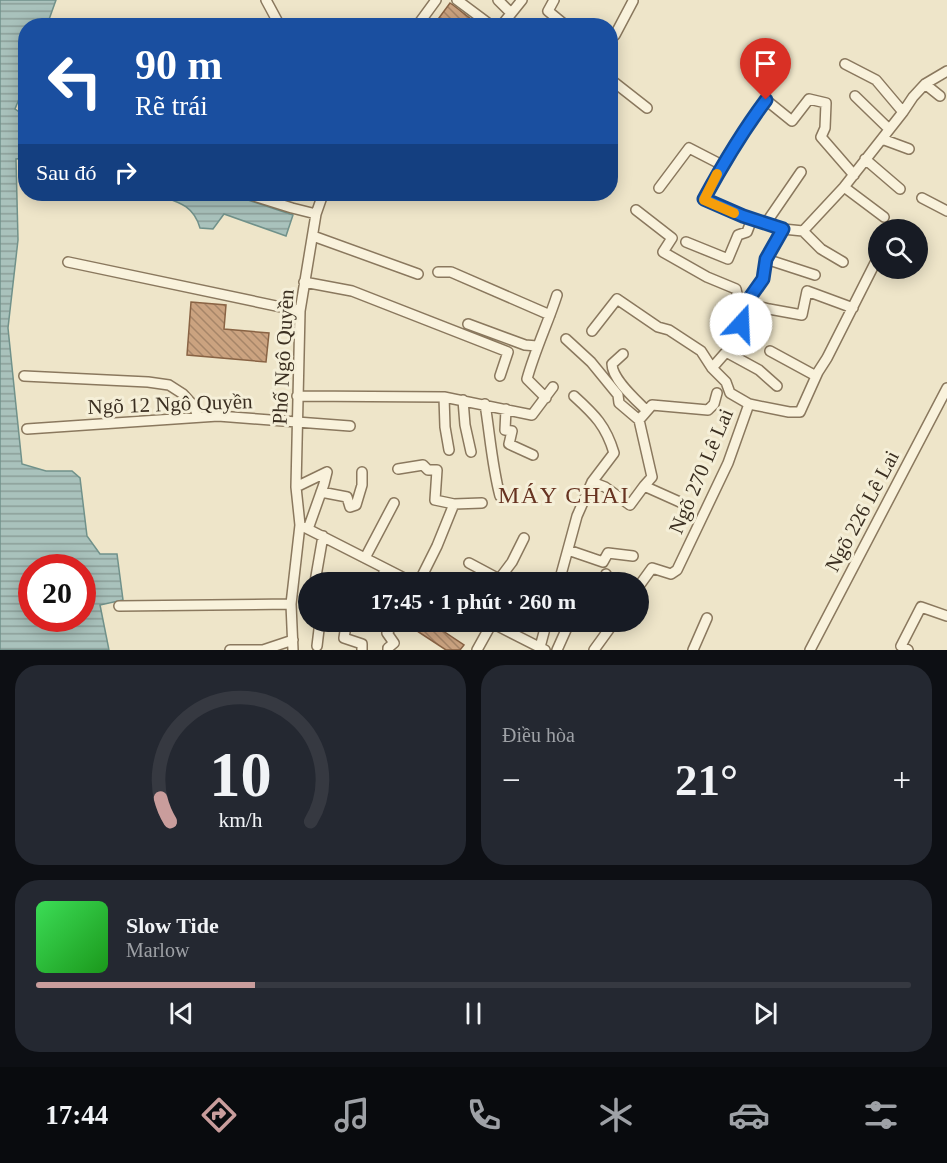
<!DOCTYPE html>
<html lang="vi">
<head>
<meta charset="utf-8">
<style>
  body { margin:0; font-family:"Times New Roman",serif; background:#242831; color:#f1f3f6; height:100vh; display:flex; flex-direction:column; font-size:22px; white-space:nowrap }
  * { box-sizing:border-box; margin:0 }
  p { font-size:20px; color:#9ea1a6 }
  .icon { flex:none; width:33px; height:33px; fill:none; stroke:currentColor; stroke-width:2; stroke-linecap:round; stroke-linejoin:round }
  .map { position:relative; height:650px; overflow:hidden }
  .details { display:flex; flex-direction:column; gap:15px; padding:15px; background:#0d0f14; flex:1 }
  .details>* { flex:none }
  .top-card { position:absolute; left:18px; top:18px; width:600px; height:183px; border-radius:24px; box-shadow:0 3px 15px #0003; background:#1a4fa0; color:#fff; overflow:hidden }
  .controls { position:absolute; left:868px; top:219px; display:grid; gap:12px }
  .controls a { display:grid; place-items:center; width:60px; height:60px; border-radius:50%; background:#171b24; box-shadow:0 3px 15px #0003; font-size:30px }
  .speed { position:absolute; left:18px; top:554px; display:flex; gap:12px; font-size:30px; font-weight:700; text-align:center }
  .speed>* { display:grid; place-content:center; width:78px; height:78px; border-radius:50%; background:#171b24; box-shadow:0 3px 15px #0003; line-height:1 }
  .speed .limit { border:9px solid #d22; background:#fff; color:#111 }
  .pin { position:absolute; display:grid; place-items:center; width:51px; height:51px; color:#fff; margin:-62px -26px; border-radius:50% 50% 50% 0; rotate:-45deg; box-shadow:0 0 6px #0007 }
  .pin .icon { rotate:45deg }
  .me { position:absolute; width:66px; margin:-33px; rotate:20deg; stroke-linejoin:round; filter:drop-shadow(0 0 4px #0008) }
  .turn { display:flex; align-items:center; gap:21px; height:126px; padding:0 18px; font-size:27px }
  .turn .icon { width:78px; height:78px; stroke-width:2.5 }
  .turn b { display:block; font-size:42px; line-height:51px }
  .then { display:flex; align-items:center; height:57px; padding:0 18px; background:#0003; gap:12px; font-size:22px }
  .big { font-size:45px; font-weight:700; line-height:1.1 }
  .details .card { flex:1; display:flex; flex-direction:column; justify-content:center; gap:9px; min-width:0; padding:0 21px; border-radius:24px; background:#242831 }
  .details .dial { align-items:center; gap:0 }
  .dial svg { height:156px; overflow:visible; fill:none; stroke:#363941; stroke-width:7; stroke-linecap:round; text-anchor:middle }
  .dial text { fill:#f1f3f6; stroke:none }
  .song { display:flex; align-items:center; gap:18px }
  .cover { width:72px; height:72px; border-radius:9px; background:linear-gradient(135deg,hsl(130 70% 55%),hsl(120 70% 35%)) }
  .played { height:6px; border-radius:3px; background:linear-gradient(90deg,#c99d9c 25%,#363941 25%) }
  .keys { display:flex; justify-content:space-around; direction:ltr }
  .heat { display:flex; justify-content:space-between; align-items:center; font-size:33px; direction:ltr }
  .details .tiles { flex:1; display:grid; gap:15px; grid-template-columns:1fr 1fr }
  .card:last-child { grid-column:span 2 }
  .trip { position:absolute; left:298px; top:572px; width:351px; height:60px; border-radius:30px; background:#171b24; box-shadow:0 3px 15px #0003; font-weight:700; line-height:60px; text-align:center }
  .tab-bar { display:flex; height:96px; justify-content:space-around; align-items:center; background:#090b0e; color:#9ea1a6 }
  .tab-bar .icon { width:42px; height:42px }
  .tab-bar .on { color:#c99d9c }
  .tab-bar b { font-size:27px; color:#f1f3f6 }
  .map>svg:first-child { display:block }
</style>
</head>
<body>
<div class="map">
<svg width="947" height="650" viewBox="0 0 947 650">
  <defs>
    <pattern id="water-rules" width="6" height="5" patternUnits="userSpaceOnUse" patternTransform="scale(1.5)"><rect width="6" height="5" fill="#a9c2bc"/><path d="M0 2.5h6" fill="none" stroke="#8b9e98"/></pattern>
    <pattern id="building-back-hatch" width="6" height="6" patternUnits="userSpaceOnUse" patternTransform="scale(1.5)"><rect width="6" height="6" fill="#cba380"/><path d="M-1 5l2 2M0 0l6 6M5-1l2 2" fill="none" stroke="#a68568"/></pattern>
  </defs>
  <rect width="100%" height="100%" fill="#eee5c9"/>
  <path fill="url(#water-rules)" stroke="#70918a" stroke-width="1.5" fill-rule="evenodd" d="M0,0H56L47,25L26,26L25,84L15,109L25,116V158L16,159L18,240L8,328L22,464L46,471H72L80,478L87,536L100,554H117L123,600L100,605L109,650H0ZM32,567H82V618H32Z
    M155,194H230L293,215L286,236L224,214L213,229L200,228C193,204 177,202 155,194Z"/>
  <path fill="url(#building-back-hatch)" stroke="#896344" stroke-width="1.5" d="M450,3L453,5L480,26H433Z
    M191,302L226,305L224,329L269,333L266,362L187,355Z
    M423,621H428L464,645L460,650H446L417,631Z"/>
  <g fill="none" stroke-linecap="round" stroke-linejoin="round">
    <g stroke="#8a785e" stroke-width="12">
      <path id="minor" d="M266,0L280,26
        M457,0L492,26
        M498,0L511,13
        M554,0L548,11L565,25
        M417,26L436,0
        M501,26L522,0
        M610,39L615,35L633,1
        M845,64L876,80L903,112
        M610,79L647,108
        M925,84L940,96
        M855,96L889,129
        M882,139L909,149
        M865,159L900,189
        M844,187L884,217
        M659,188L689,148L722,165
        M248,194L292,208L316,214
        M922,198L947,211
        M636,210L672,238L663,252L707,277L736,289L738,298L746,303L769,309L802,315L807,291L853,308
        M766,223L801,172
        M783,229L743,216L704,200C721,164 742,131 766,100L792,121L809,99L826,103L825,128L821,137L854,175
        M803,231L821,249L843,262
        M313,236L418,274
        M686,242L728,259L738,235L747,232L752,219
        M766,259L815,275
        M68,262L300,311
        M438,272H451L550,315
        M304,282L352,291L508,352L500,376
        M468,324L525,345L537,346
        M592,331L617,299L658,327L669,330L701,351L712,368L726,382L730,393L749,404L728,463L677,570L671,574L652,568L639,586
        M566,339L591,362L618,395L619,403L639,420L652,477L644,486
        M770,351L816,376
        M726,352L739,336L746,303L763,279L766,259L783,229L803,231L844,187L903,112L913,97L925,84L947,71
        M623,354L612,364C612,379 636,400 646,410
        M712,368L726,352L759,370L777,386
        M24,376L148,382L169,385L183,394L194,406L198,417
        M297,396L444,397L532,415L553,387
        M444,397L445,427L449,450
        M546,398L527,379C535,350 548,323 557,295
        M463,400L465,425L471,452
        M485,404C490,435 492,466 500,496
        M749,404L789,412H800L818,372L827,358L875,263
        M506,409L505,430L512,431L509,444L533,455
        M639,420L652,405L708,410L714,404L717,393
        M27,429L218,416L350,426
        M398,469L423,465L428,470H437L435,500L454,504L437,546L419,582
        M592,482L605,487L630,505L644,486L682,503L685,507
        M296,487L327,472
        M321,492L347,497L350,507L356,505L362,485V472
        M454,504L482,503
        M300,525L412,582
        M308,529L324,484L327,472
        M568,550L603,562L608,553L633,556
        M365,558L394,503
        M469,563L499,579
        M315,582L323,536
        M379,582L386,569
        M497,582L512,562L524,538
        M559,582L577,516L592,482L614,453C606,426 595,415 574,396
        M603,582L606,574
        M119,606L291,604
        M352,621L346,625L344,638L362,644V650
        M488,621L545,650
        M317,646L320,621
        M540,647L547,621
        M230,650H263L293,640
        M293,650L291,604L300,525L296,487L300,311L316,214L323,194
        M388,650V648L394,643L387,633L395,621
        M477,650L492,623
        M557,650L570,621
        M594,650L615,621
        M693,650L707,618
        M810,650L947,388
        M908,650L901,646L921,607L947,616"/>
    </g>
    <use href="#minor" stroke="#f9f2dc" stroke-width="9"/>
  </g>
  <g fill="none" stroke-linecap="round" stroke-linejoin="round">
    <g stroke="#114b97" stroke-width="15">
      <path id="route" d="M741,324L746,303L763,279L766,259L783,229L743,216L704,199C723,164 742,132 766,100"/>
    </g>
    <use href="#route" stroke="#1a73e8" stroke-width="10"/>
    <path stroke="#f59e0b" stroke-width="10" d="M717,174L704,200L734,213"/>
  </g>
  <g text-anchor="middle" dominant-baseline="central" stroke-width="6" stroke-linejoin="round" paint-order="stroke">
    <g font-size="21" fill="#3b2f21" stroke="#f5efd8">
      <text transform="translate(283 357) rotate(-87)">Phố Ngô Quyền</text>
      <text transform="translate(170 404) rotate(-2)">Ngõ 12 Ngô Quyền</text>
      <text transform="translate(701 471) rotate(-67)">Ngõ 270 Lê Lai</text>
      <text transform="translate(862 511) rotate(-62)">Ngõ 226 Lê Lai</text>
    </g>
    <g font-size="24" letter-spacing="1.5" fill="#673321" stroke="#f5efd8">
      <text x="564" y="495">MÁY CHAI</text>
    </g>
  </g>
</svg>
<div class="controls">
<a><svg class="icon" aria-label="search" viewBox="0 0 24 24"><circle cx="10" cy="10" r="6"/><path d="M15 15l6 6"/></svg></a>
</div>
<div class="speed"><div class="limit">20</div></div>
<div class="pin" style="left:766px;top:100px;background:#d93025"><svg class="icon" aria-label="arrive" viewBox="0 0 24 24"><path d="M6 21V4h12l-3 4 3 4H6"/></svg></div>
<svg class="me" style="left:741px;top:324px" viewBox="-20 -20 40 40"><circle r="19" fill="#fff"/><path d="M0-13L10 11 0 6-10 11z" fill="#1a73e8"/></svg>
<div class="trip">17:45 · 1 phút · 260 m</div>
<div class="top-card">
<div class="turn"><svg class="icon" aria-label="left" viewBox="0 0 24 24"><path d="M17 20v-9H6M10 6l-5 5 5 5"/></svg><div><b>90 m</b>Rẽ trái</div></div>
<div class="then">Sau đó<svg class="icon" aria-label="right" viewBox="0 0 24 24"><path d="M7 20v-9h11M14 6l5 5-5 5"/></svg></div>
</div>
</div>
<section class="details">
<div class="tiles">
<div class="card dial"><svg viewBox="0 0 100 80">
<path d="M14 69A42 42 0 1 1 86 69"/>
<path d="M14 69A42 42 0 0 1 9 57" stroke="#c99d9c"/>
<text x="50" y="56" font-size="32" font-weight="700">10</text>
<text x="50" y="72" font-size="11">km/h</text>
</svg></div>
<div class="card"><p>Điều hòa</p>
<div class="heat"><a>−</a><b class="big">21°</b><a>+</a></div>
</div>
<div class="card">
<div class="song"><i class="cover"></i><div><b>Slow Tide</b><p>Marlow</p></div></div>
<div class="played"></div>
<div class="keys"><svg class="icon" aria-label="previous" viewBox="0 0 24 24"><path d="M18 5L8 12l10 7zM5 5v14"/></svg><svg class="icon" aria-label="pause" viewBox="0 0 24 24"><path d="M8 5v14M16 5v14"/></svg><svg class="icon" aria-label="next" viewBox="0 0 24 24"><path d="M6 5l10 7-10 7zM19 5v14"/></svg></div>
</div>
</div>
</section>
<nav class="tab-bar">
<b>17:44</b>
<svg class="icon on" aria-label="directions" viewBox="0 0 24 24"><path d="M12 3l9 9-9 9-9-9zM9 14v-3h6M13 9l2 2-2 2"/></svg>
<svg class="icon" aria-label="music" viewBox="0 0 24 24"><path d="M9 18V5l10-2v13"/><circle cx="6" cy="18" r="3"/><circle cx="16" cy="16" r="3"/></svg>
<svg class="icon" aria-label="phone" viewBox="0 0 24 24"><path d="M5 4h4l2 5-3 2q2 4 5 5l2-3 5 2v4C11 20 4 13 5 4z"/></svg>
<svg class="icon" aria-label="climate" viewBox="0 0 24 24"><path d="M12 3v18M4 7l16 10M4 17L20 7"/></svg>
<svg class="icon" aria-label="car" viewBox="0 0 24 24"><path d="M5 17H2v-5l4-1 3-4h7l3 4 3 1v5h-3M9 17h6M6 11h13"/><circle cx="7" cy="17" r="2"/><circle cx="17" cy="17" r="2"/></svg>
<svg class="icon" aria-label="filters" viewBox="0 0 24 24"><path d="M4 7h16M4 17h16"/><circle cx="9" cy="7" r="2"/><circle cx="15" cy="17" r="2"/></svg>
</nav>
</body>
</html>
